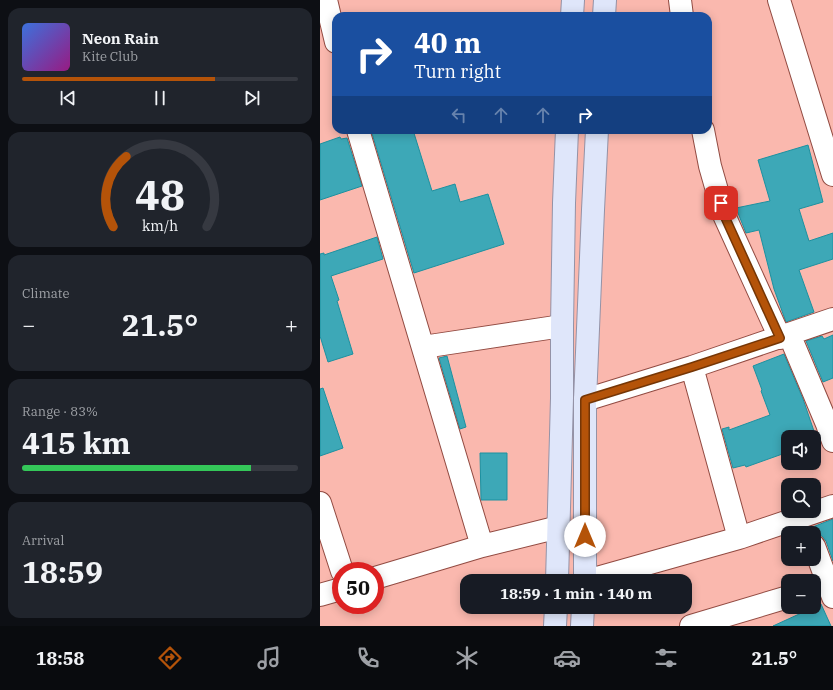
<!DOCTYPE html>
<html lang="en">
<head>
<meta charset="utf-8">
<style>
  body { margin:0; font-family:"IBM Plex Serif",serif; background:#20242c; color:#f1f3f6; height:100vh; display:flex; flex-direction:column; font-size:15px; white-space:nowrap }
  * { box-sizing:border-box; margin:0 }
  p { font-size:13px; color:#9ea1a6 }
  .icon { flex:none; width:22px; height:22px; fill:none; stroke:currentColor; stroke-width:2; stroke-linecap:round; stroke-linejoin:round }
  .map { position:relative; flex:1; overflow:hidden }
  .side { display:flex; flex-direction:column; gap:8px; padding:8px; background:#0d0f14; width:320px }
  .side>* { flex:none }
  .top-card { position:absolute; left:12px; top:12px; width:380px; height:122px; border-radius:12px; box-shadow:0 2px 10px #0003; background:#1a4fa0; color:#fff; overflow:hidden }
  .fabs { position:absolute; left:461px; top:430px; display:grid; gap:8px }
  .fabs a { display:grid; place-items:center; width:40px; height:40px; border-radius:8px; background:#171b24; box-shadow:0 2px 10px #0003; font-size:20px }
  .speed { position:absolute; left:12px; top:562px; display:flex; gap:8px; font-size:20px; font-weight:700; text-align:center }
  .speed>* { display:grid; place-content:center; width:52px; height:52px; border-radius:50%; background:#171b24; box-shadow:0 2px 10px #0003; line-height:1 }
  .speed .limit { border:6px solid #d22; background:#fff; color:#111 }
  .pin { position:absolute; display:grid; place-items:center; width:34px; height:34px; color:#fff; margin:-17px; border-radius:8px; box-shadow:0 2px 6px #0006 }
  .me { position:absolute; width:44px; margin:-22px; rotate:0deg; stroke-linejoin:round; filter:drop-shadow(0 0 3px #0008) }
  .turn { display:flex; align-items:center; gap:14px; height:84px; padding:0 16px; font-size:18px }
  .turn .icon { width:52px; height:52px; stroke-width:2.5 }
  .turn b { display:block; font-size:28px; line-height:34px }
  .lanes { display:flex; align-items:center; height:38px; padding:0 16px; background:#0003; justify-content:center; gap:20px; direction:ltr }
  .lanes .off { opacity:.35 }
  .big { font-size:30px; font-weight:800; line-height:1.1 }
  .side .widget { flex:1; display:flex; flex-direction:column; justify-content:center; gap:6px; min-width:0; padding:0 14px; border-radius:12px; background:#20242c }
  .side .dial { align-items:center; gap:0 }
  .dial svg { height:104px; overflow:visible; fill:none; stroke:#363941; stroke-width:7; stroke-linecap:round; text-anchor:middle }
  .dial text { fill:#f1f3f6; stroke:none }
  .song { display:flex; align-items:center; gap:12px }
  .cover { width:48px; height:48px; border-radius:6px; background:linear-gradient(135deg,hsl(220 70% 55%),hsl(310 70% 35%)) }
  .played { height:4px; border-radius:2px; background:linear-gradient(90deg,#b45309 70%,#363941 70%) }
  .keys { display:flex; justify-content:space-around; direction:ltr }
  .heat { display:flex; justify-content:space-between; align-items:center; font-size:22px; direction:ltr }
  .charge { height:6px; border-radius:3px; background:linear-gradient(90deg,#34c759 83%,#363941 0) }
  .trip { position:absolute; left:140px; top:574px; width:232px; height:40px; border-radius:12px; background:#171b24; box-shadow:0 2px 10px #0003; font-weight:800; line-height:40px; text-align:center }
  .menu { display:flex; height:64px; justify-content:space-around; align-items:center; background:#090b0e; color:#9ea1a6 }
  .menu .icon { width:28px; height:28px }
  .menu .current { color:#b45309 }
  .menu b { font-size:18px; color:#f1f3f6 }
  main { display:flex; flex:1; min-height:0 }
  .map>svg:first-child { display:block }
</style>
</head>
<body>
<main>
<section class="side">
<div class="widget">
<div class="song"><i class="cover"></i><div><b>Neon Rain</b><p>Kite Club</p></div></div>
<div class="played"></div>
<div class="keys"><svg class="icon" aria-label="previous" viewBox="0 0 24 24"><path d="M18 5L8 12l10 7zM5 5v14"/></svg><svg class="icon" aria-label="pause" viewBox="0 0 24 24"><path d="M8 5v14M16 5v14"/></svg><svg class="icon" aria-label="next" viewBox="0 0 24 24"><path d="M6 5l10 7-10 7zM19 5v14"/></svg></div>
</div>
<div class="widget dial"><svg viewBox="0 0 100 80">
<path d="M14 69A42 42 0 1 1 86 69"/>
<path d="M14 69A42 42 0 0 1 24 15" stroke="#b45309"/>
<text x="50" y="56" font-size="32" font-weight="700">48</text>
<text x="50" y="72" font-size="11">km/h</text>
</svg></div>
<div class="widget"><p>Climate</p>
<div class="heat"><a>−</a><b class="big">21.5°</b><a>+</a></div>
</div>
<div class="widget"><p>Range · 83%</p><b class="big">415 km</b><div class="charge"></div></div>
<div class="widget"><p>Arrival</p><b class="big">18:59</b></div>
</section>
<div class="map">
<svg width="513" height="626" viewBox="0 0 513 626">
  <rect width="100%" height="100%" fill="#fab8ae"/>
  <path fill="#3da8b7" stroke="#1c91a0" d="M51,130H93L112,191L135,184L140,202L168,194L184,244L94,273Z
    M20,137L21,139L27,138L42,186L0,200V144Z
    M488,145L503,202L479,209L489,241L513,233V259L479,270L494,312L466,322L454,289L439,230L426,233L416,208L450,201L438,160Z
    M57,237L63,259L11,276L19,300L17,301L33,354L8,362L0,336V254L4,253V255Z
    M513,335V378L503,382L486,341L502,336L504,339Z
    M464,354L483,399L497,440L494,441V437H468V452L426,467L425,465L413,468L402,429L409,427V430L450,415L441,391L442,390L433,366Z
    M127,356L146,427L140,429L119,358Z
    M3,388L23,448L0,456V389Z
    M160,453H187V500H161Z
    M513,519V561L506,541L502,536L492,533L490,528Z
    M501,604L511,626H453Z"/>
  <g fill="none" stroke-linecap="round" stroke-linejoin="round">
    <g stroke="#924b42" stroke-width="24">
      <path id="minor" d="M6,0L16,42
        M360,0L362,16
        M459,0L513,175
        M38,130L162,546
        M383,130L390,166L404,215L460,338
        M469,334L507,424L513,441
        M103,347L242,326
        M372,367L419,538
        M265,400L372,367L513,319
        M0,503L22,571
        M494,546L513,597
        M55,578L162,546L239,527
        M266,581L419,538L513,506
        M0,595L21,589
        M371,626L468,597"/>
    </g>
    <g stroke="#9492a6" stroke-width="24">
      <path id="major" d="M252,16L253,0
        M284,16L285,0
        M237,581L242,398V326L244,203L247,130
        M265,581V400L273,210L277,130
        M235,626L236,607
        M262,626L263,607"/>
    </g>
    <use href="#minor" stroke="#fff" stroke-width="22"/>
    <use href="#major" stroke="#dfe6fa" stroke-width="22"/>
  </g>
  <g fill="none" stroke-linecap="round" stroke-linejoin="round">
    <g stroke="#753606" stroke-width="10">
      <path id="route" d="M265,536V400L372,367L460,338L404,215L401,203"/>
    </g>
    <use href="#route" stroke="#b45309" stroke-width="7"/>
  </g>
</svg>
<div class="fabs">
<a><svg class="icon" aria-label="sound" viewBox="0 0 24 24"><path d="M4 9h4l5-4v14l-5-4H4zM17 9q2 3 0 6"/></svg></a>
<a><svg class="icon" aria-label="search" viewBox="0 0 24 24"><circle cx="10" cy="10" r="6"/><path d="M15 15l6 6"/></svg></a>
<a>+</a>
<a>−</a>
</div>
<div class="speed"><div class="limit">50</div></div>
<div class="pin" style="left:401px;top:203px;background:#d93025"><svg class="icon" aria-label="arrive" viewBox="0 0 24 24"><path d="M6 21V4h12l-3 4 3 4H6"/></svg></div>
<svg class="me" style="left:265px;top:536px" viewBox="-20 -20 40 40"><circle r="19" fill="#fff"/><path d="M0-13L10 11 0 6-10 11z" fill="#b45309"/></svg>
<div class="trip">18:59 · 1 min · 140 m</div>
<div class="top-card">
<div class="turn"><svg class="icon" aria-label="right" viewBox="0 0 24 24"><path d="M7 20v-9h11M14 6l5 5-5 5"/></svg><div><b>40 m</b>Turn right</div></div>
<div class="lanes"><svg class="icon off" aria-label="left" viewBox="0 0 24 24"><path d="M17 20v-9H6M10 6l-5 5 5 5"/></svg><svg class="icon off" aria-label="ahead" viewBox="0 0 24 24"><path d="M12 20V5M6 11l6-6 6 6"/></svg><svg class="icon off" aria-label="ahead" viewBox="0 0 24 24"><path d="M12 20V5M6 11l6-6 6 6"/></svg><svg class="icon" aria-label="right" viewBox="0 0 24 24"><path d="M7 20v-9h11M14 6l5 5-5 5"/></svg></div>
</div>
</div>
</main>
<nav class="menu">
<b>18:58</b>
<svg class="icon current" aria-label="directions" viewBox="0 0 24 24"><path d="M12 3l9 9-9 9-9-9zM9 14v-3h6M13 9l2 2-2 2"/></svg>
<svg class="icon" aria-label="music" viewBox="0 0 24 24"><path d="M9 18V5l10-2v13"/><circle cx="6" cy="18" r="3"/><circle cx="16" cy="16" r="3"/></svg>
<svg class="icon" aria-label="phone" viewBox="0 0 24 24"><path d="M5 4h4l2 5-3 2q2 4 5 5l2-3 5 2v4C11 20 4 13 5 4z"/></svg>
<svg class="icon" aria-label="climate" viewBox="0 0 24 24"><path d="M12 3v18M4 7l16 10M4 17L20 7"/></svg>
<svg class="icon" aria-label="car" viewBox="0 0 24 24"><path d="M5 17H2v-5l4-1 3-4h7l3 4 3 1v5h-3M9 17h6M6 11h13"/><circle cx="7" cy="17" r="2"/><circle cx="17" cy="17" r="2"/></svg>
<svg class="icon" aria-label="filters" viewBox="0 0 24 24"><path d="M4 7h16M4 17h16"/><circle cx="9" cy="7" r="2"/><circle cx="15" cy="17" r="2"/></svg>
<b>21.5°</b>
</nav>
</body>
</html>
